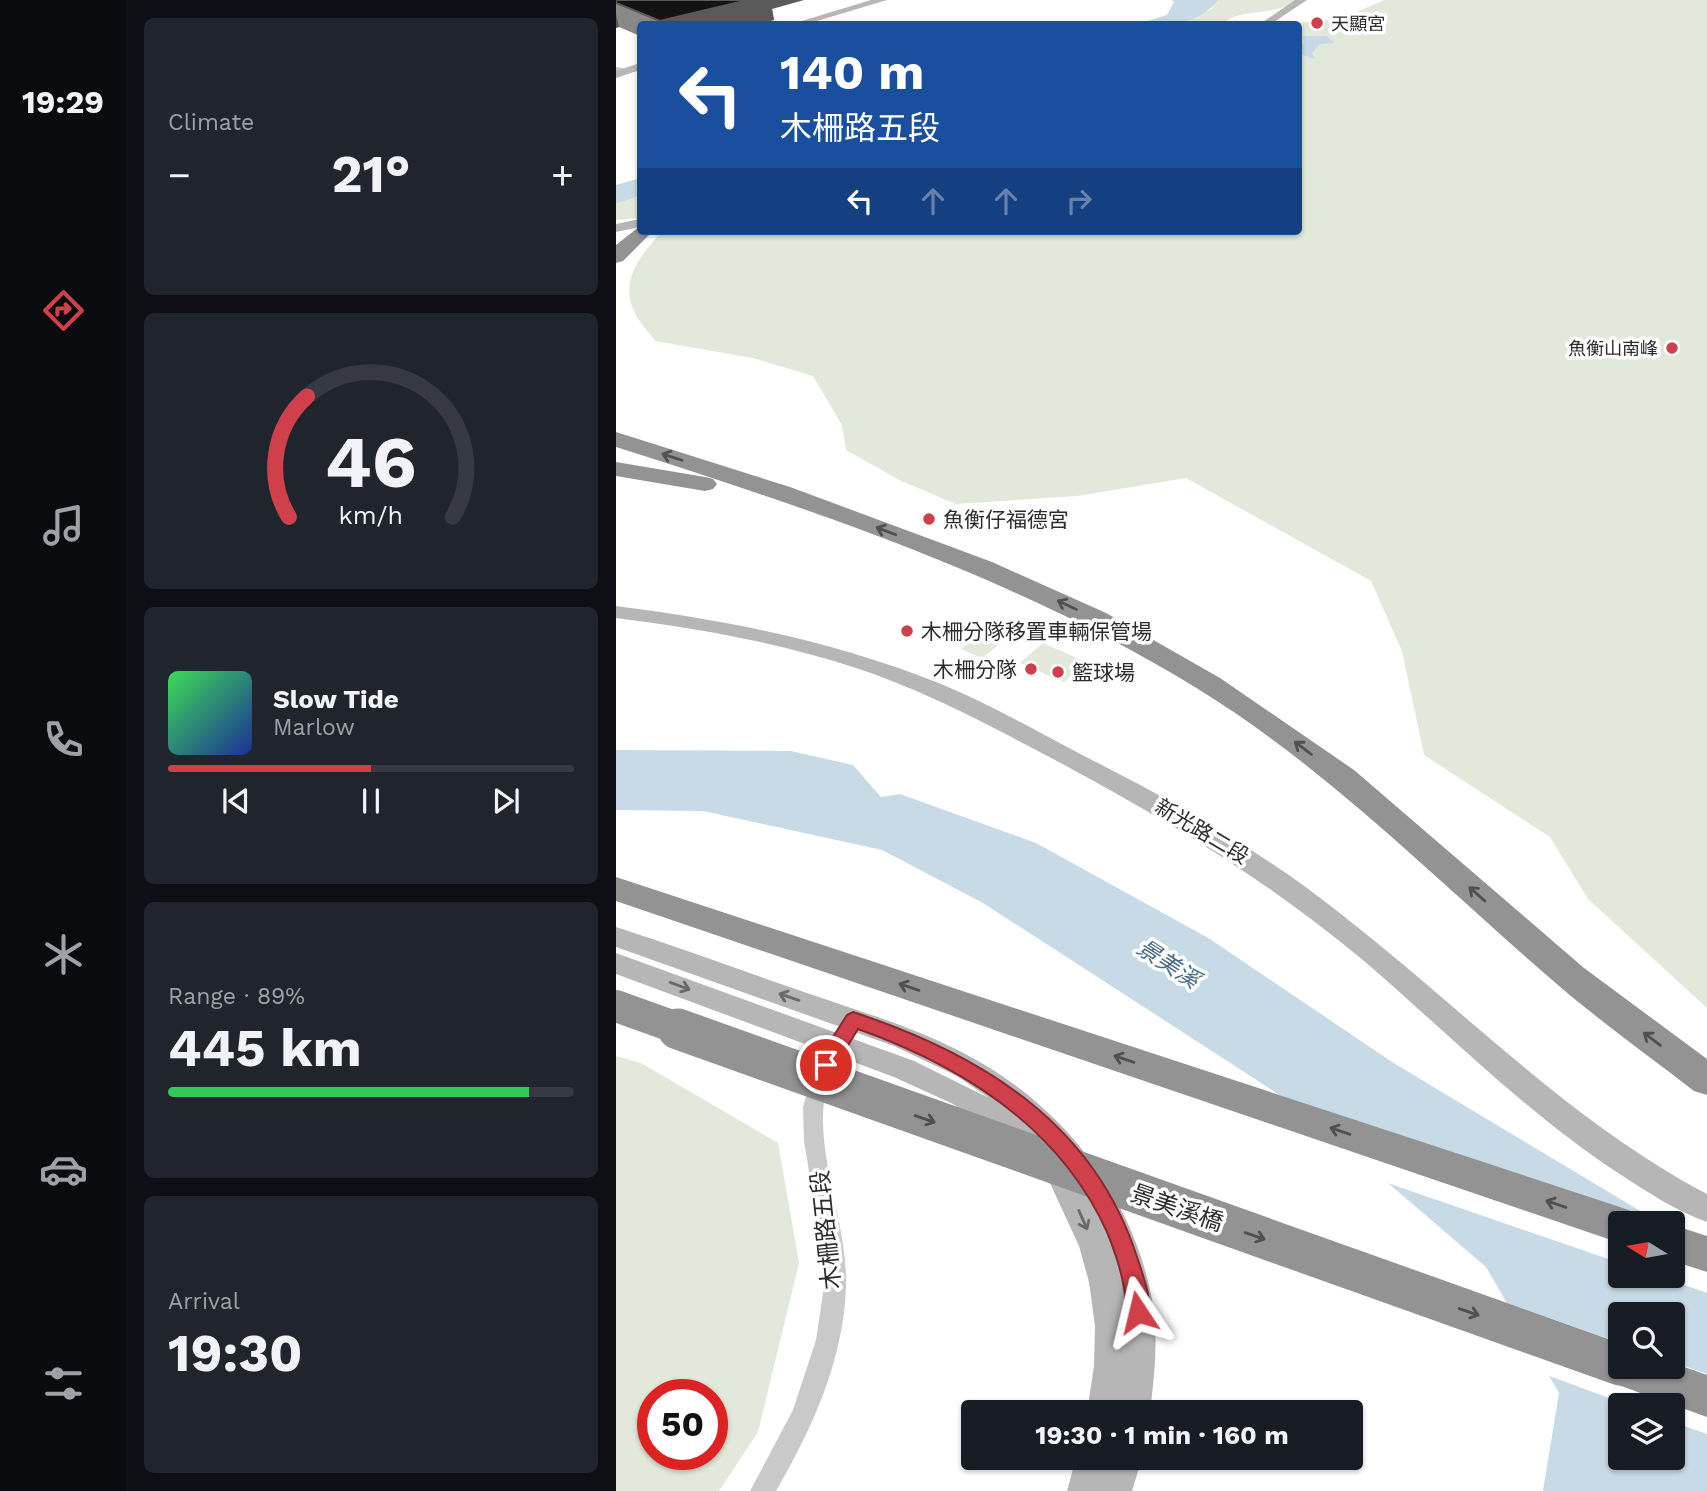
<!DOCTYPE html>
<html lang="en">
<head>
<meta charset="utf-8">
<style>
  body { margin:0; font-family:"Work Sans","Noto Sans TC",sans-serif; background:#20242c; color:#f1f3f6; height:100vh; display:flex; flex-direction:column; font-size:26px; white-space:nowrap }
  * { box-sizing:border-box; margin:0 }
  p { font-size:23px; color:#9ea1a6 }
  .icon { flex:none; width:38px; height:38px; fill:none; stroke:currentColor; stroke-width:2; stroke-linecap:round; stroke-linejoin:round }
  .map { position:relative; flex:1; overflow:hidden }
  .panel { display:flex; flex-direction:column; gap:18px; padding:18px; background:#0d0f14; width:490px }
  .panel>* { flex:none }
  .hud { position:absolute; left:21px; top:21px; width:665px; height:214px; border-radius:7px; box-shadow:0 2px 5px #0004; background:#1a4fa0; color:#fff; overflow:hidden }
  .needle { width:46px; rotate:281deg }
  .buttons { position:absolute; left:992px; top:1211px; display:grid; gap:14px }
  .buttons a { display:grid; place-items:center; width:77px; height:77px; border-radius:7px; background:#171b24; box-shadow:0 2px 5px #0004; font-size:35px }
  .speed { position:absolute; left:21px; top:1379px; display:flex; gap:14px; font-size:35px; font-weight:700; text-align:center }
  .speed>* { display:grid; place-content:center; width:91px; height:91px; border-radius:50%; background:#171b24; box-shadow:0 2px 5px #0004; line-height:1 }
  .speed .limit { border:10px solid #d22; background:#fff; color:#111 }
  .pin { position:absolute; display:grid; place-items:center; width:60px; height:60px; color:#fff; margin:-30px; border:4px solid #fff; border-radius:50%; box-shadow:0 2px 7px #0007 }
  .me { position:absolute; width:77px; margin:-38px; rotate:350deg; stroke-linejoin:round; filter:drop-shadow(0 0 5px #0008) }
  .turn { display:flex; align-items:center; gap:24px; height:147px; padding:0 28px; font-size:32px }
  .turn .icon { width:91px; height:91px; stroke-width:2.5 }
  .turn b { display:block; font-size:49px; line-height:60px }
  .lanes { display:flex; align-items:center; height:66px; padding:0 28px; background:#0003; justify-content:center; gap:35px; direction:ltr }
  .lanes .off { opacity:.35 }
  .big { font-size:52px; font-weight:700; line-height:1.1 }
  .panel .widget { flex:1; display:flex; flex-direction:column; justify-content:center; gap:10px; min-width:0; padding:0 24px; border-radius:10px; background:#20242c }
  .panel .dial { align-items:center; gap:0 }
  .dial svg { height:182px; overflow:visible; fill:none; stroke:#363941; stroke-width:7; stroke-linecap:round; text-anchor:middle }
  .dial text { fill:#f1f3f6; stroke:none }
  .song { display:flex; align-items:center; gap:21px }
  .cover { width:84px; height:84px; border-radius:10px; background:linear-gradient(135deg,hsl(130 70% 55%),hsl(230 70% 35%)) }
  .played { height:7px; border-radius:4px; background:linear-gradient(90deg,#d0404a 50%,#363941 50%) }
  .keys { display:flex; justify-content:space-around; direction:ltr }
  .heat { display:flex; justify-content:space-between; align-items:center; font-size:38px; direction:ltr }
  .charge { height:10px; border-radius:5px; background:linear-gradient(90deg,#34c759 89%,#363941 0) }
  .trip { position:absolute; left:345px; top:1400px; width:402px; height:70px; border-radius:7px; background:#171b24; box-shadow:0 2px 5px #0004; font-weight:700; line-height:70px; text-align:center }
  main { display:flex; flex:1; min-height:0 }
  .menu { display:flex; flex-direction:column; width:126px; justify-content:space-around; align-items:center; background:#090b0e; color:#9ea1a6 }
  .menu .icon { width:49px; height:49px }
  .menu .selected { color:#d0404a }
  .menu b { font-size:32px; color:#f1f3f6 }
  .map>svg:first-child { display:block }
</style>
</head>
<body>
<main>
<nav class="menu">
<b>19:29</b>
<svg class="icon selected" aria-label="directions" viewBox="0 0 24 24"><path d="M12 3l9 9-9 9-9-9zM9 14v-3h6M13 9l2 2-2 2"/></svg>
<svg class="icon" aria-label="music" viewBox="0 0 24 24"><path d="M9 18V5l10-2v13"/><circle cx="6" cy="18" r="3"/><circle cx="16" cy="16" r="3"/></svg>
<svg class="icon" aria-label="phone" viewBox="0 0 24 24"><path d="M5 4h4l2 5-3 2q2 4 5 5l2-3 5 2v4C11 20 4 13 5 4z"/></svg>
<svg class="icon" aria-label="climate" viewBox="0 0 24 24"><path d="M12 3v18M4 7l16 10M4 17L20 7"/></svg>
<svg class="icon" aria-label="car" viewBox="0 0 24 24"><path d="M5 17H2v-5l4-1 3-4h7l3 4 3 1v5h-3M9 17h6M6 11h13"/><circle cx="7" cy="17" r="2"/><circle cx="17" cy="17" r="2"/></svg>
<svg class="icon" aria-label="filters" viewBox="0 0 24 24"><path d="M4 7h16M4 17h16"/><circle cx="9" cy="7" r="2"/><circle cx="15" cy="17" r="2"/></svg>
</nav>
<section class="panel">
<div class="widget"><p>Climate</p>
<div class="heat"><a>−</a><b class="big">21°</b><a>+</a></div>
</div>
<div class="widget dial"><svg viewBox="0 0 100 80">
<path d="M14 69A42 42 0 1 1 86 69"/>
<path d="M14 69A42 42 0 0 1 22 16" stroke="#d0404a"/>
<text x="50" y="56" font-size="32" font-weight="700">46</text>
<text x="50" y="72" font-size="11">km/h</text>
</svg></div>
<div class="widget">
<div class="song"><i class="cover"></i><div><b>Slow Tide</b><p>Marlow</p></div></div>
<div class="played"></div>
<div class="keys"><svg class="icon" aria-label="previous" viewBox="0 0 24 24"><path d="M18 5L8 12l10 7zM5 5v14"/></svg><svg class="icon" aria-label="pause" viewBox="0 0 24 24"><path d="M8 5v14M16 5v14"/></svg><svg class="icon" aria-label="next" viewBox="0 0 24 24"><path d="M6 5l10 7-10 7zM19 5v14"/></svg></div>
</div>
<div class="widget"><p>Range · 89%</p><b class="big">445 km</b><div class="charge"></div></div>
<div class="widget"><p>Arrival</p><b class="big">19:30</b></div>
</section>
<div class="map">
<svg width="1091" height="1491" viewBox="0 0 1091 1491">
  <rect width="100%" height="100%" fill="#fff"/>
  <path fill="#e2e8da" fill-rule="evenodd" d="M603,0H681C659,17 630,7 608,22L617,24H567L595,9Z
    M768,0H1091V1008L972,899L934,837L808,755L786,651L755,581L570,478L461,496L340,504L283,480L230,450L226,425L197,376L137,358L39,341C32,331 21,320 17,309C4,278 27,252 47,231H682V24H671L727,18Z
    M24,196V218L0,220V204Z
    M379,623L399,632L366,658L345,649Z
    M427,643L470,662L448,682L404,663Z
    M0,1056L25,1063L162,1143L183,1263L142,1432L103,1491H0ZM37,1395H96V1454H37Z"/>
  <path fill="#c8dae6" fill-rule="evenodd" d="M555,0H603C578,27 555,25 521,24L551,15L558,2Z
    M687,36H710L719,43L704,44L696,53L699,59L683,54V45L688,43Z
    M24,178V196L0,204V185Z
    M0,750L175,751L237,765L265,797L284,794L420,843L594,939L776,1062L1031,1215L1039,1223H1004V1276H1091V1491H927L943,1393L870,1267L687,1110L367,903L266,850L87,811L0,810ZM1004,1314H1057V1367H1004ZM1004,1405H1057V1458H1004Z"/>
  <path fill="#fff" d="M664,1099L1037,1223H1004V1263L763,1180L685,1113Z
    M1057,1238L1091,1271V1293L1042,1276H1057Z
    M885,1301L1004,1343V1367H1057V1362L1091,1374V1434L1057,1422V1405H1012L928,1374Z"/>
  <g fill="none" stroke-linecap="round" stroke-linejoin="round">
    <path fill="#c9c9c9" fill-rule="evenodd" d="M0,67L16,70L12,72L0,71Z
      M237,1013L244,1015L246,1020C235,1042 218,1061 211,1086C195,1146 232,1221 230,1286C228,1359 196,1429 160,1491H134L177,1410L200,1340L208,1287V1262L188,1141L187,1107L199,1065L230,1015Z"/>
    <path fill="#b6b6b6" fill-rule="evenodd" d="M255,0H271L191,24H176Z
      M679,0H691L655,24H644Z
      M24,63V70L0,78V71Z
      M24,219V227L0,232V224Z
      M0,606C111,620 221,642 325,684C376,705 424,733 472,758C561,803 647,852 725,914C847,1009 953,1121 1091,1194V1222C1060,1211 1030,1191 1002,1173C909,1112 832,1033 748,961C648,878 553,821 439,760C373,725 308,690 237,667C160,642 80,628 0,618Z
      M0,927C62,947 124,970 185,991C245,1012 307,1029 362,1061C454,1113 523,1206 538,1312C542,1345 538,1379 534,1412H471L478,1366L479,1326L473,1282L463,1246L434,1183L384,1135L337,1104L278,1077L0,974V953L298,1061L373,1098L341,1076L278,1046L0,947Z
      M460,1458H526L516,1491H451Z"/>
    <path fill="#939393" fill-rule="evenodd" d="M24,226V231H37L7,261L0,263V245Z
      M0,432L174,487L376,562L490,613L604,678L738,770L968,968L1091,1059V1095L1078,1091C1033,1056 985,1022 942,985C824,884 715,771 582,689C402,578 201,511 0,447Z
      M0,462L89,477L97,479L101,484L97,489L89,491L0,476Z
      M0,877L1004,1207L1018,1212L1023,1223H1004V1243L0,901Z
      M1057,1225L1091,1236V1272L1057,1261Z
      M1004,1348V1367H1057V1363L1091,1375V1417L994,1382L987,1367L994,1352Z"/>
    <path stroke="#939393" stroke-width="32" d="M0,1006L67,1030"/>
    <path stroke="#939393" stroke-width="41" d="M62,1029L1004,1365"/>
  </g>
  <path fill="#898989" d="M0,0L156,9L158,20L139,24H24V36L3,27L0,28Z"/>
  <path fill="#5a5a5a" d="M132,0H188L156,9L158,20L139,24H45L44,21Z
    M0,14L3,27L0,28Z"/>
  <path fill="#131313" stroke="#5a5a5a" stroke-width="2" d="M0,0H132L44,21L0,3Z"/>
  <defs><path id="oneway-shaft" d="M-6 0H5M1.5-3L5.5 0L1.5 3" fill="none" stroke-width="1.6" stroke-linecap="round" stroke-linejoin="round" transform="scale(1.75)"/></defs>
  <g stroke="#505050">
    <use href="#oneway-shaft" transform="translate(56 457) rotate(-162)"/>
    <use href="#oneway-shaft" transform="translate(270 531) rotate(-159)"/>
    <use href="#oneway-shaft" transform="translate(451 605) rotate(-155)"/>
    <use href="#oneway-shaft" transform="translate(687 748) rotate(-143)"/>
    <use href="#oneway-shaft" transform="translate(861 894) rotate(-138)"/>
    <use href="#oneway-shaft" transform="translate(293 987) rotate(-161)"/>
    <use href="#oneway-shaft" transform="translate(1036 1039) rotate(-143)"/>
    <use href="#oneway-shaft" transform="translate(508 1059) rotate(-161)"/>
    <use href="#oneway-shaft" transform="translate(309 1119) rotate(19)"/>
    <use href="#oneway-shaft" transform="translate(724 1131) rotate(-161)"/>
    <use href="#oneway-shaft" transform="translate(940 1204) rotate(-161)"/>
    <use href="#oneway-shaft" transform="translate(639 1236) rotate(19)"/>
    <use href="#oneway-shaft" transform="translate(853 1312) rotate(19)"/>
  </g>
  <g stroke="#6a6a6a">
    <use href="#oneway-shaft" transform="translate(64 986) rotate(20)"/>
    <use href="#oneway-shaft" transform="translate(173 997) rotate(-161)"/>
    <use href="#oneway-shaft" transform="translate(467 1220) rotate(66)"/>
  </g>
  <path fill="#d0404a" stroke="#872a30" stroke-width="2" d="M237,1012C365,1054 478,1123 521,1257C527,1276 538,1301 530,1319L522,1323L514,1319C510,1309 510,1299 508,1288C505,1270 498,1249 491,1232C444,1128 346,1066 242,1029L217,1070L210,1073L203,1070L200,1065L203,1059L231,1015Z"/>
  <g fill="#d0404a" stroke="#fff" stroke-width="2.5">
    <circle cx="701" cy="23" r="7"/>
    <circle cx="1056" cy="348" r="7"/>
    <circle cx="313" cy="519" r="7"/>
    <circle cx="291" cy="631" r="7"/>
    <circle cx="415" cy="669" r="7"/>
    <circle cx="442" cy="672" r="7"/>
  </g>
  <g text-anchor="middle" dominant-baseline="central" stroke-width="7" stroke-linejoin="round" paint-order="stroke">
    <g font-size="18" fill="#2c2c2c" stroke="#fff" text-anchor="start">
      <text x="715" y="23">天顯宮</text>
      <text x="1042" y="348" text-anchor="end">魚衡山南峰</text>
    </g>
    <g font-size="21" fill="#2c2c2c" stroke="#fff" text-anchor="start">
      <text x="327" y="519">魚衡仔福德宮</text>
      <text x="305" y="631">木柵分隊移置車輛保管場</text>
      <text x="401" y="669" text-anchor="end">木柵分隊</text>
      <text x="456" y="672">籃球場</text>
    </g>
    <g font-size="21" fill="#2c2c2c" stroke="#fff">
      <text transform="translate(586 831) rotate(31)">新光路二段</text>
    </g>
    <g font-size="23" font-style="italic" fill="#446a83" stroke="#fff">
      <text transform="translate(552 964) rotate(33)">景美溪</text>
    </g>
    <g font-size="24" fill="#2c2c2c" stroke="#fff">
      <text transform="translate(561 1208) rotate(19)">景美溪橋</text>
      <text transform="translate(210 1230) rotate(-96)">木柵路五段</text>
    </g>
  </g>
</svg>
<div class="buttons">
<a><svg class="needle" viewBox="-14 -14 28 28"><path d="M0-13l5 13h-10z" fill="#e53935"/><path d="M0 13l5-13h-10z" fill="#9ea1a6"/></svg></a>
<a><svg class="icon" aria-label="search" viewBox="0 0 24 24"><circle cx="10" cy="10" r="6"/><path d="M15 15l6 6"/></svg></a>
<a><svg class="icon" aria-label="layers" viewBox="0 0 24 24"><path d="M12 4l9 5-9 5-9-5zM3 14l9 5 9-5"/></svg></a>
</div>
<div class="speed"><div class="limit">50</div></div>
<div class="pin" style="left:210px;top:1065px;background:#d93025"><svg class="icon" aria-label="arrive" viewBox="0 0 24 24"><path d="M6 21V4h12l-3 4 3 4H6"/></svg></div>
<svg class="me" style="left:522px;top:1312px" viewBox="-20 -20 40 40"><path d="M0-17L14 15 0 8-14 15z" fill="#d0404a" stroke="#fff" stroke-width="4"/></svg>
<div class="trip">19:30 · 1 min · 160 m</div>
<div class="hud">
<div class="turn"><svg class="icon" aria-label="left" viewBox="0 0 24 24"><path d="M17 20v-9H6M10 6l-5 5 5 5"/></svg><div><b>140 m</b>木柵路五段</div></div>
<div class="lanes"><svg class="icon" aria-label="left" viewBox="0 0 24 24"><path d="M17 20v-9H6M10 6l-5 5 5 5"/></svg><svg class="icon off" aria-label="ahead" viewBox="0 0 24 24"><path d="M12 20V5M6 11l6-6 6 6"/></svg><svg class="icon off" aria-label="ahead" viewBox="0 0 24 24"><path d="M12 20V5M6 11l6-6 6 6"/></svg><svg class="icon off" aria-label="right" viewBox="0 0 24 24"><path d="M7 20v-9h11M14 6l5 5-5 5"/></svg></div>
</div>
</div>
</main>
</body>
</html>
